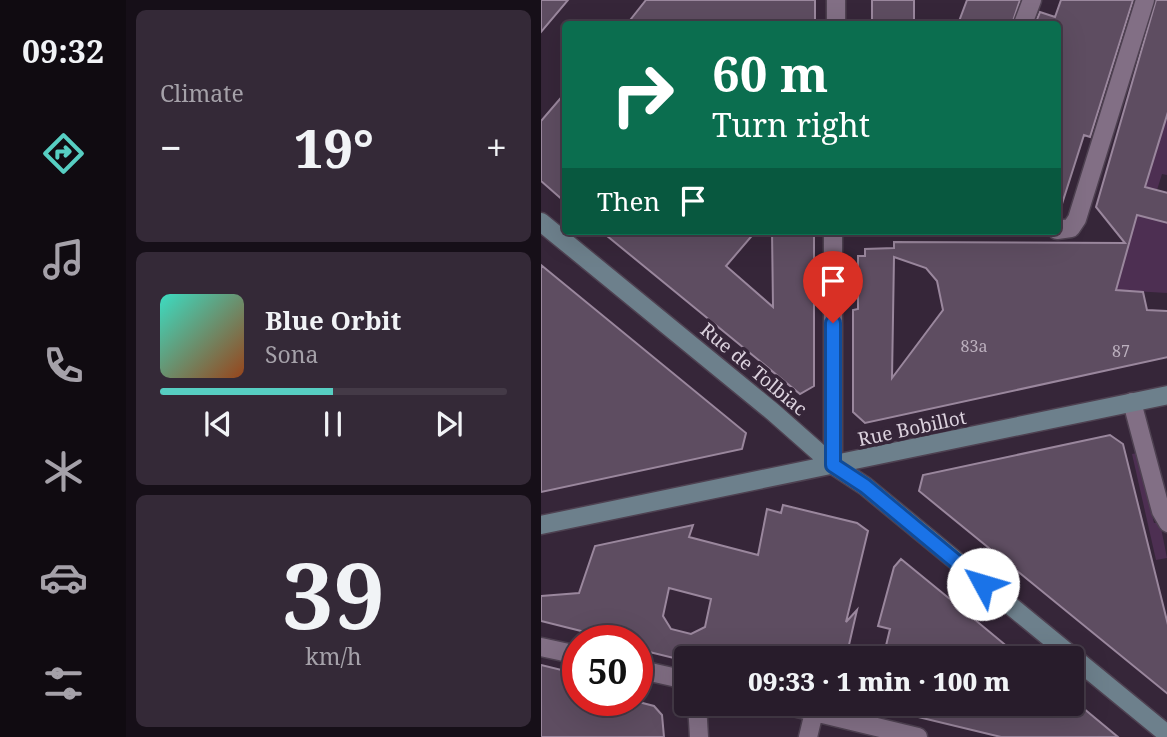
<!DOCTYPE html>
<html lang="en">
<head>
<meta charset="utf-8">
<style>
  body { margin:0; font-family:"Noto Serif",serif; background:#342937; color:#f1f3f6; height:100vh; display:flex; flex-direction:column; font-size:26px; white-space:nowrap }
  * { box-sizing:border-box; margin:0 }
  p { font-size:23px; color:#a5a1a9 }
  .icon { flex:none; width:38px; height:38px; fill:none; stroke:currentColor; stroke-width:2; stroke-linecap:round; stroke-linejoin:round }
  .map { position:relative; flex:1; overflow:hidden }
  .drawer { display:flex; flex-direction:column; gap:10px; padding:10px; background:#160f18; width:415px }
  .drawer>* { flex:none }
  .guide { position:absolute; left:21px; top:21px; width:499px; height:214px; border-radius:7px; box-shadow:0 7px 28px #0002,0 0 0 2px #443a47; background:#0b6e4f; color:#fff; overflow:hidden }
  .speed { position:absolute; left:21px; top:625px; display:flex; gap:14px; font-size:35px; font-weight:700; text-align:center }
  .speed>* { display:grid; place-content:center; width:91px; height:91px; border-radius:50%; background:#281c2b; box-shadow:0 7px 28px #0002,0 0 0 2px #443a47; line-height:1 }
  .speed .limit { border:10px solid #d22; background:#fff; color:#111 }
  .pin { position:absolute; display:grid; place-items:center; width:60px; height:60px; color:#fff; margin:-72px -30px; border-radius:50% 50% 50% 0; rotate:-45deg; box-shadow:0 0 7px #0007 }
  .pin .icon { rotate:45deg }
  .me { position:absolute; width:77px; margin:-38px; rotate:309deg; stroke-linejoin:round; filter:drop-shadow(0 0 5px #0008) }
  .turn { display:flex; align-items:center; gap:24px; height:147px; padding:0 35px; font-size:32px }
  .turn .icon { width:91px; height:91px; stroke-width:2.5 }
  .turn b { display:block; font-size:49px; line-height:60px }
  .then { display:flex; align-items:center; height:66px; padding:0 35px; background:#0003; gap:14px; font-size:26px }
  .big { font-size:52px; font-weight:800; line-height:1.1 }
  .drawer .card { flex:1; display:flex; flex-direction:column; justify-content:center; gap:10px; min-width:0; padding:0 24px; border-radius:10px; background:#342937 }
  .drawer .dial { align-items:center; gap:0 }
  .dial b { font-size:91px; line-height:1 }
  .song { display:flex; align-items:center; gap:21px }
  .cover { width:84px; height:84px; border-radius:10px; background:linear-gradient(135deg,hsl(170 70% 55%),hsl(20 70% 35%)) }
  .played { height:7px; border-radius:4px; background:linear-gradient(90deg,#57cec2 50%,#443a47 50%) }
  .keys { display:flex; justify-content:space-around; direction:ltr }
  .heat { display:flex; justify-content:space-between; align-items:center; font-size:38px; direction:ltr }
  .trip { position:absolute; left:133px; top:646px; width:410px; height:70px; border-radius:7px; background:#281c2b; box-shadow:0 7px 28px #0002,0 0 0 2px #443a47; font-weight:800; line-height:70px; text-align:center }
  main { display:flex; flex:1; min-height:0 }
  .tabs { display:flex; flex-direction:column; width:126px; justify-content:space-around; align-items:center; background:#100b11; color:#a5a1a9 }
  .tabs .icon { width:49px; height:49px }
  .tabs .active { color:#57cec2 }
  .tabs b { font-size:32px; color:#f1f3f6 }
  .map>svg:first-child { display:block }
</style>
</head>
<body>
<main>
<nav class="tabs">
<b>09:32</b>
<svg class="icon active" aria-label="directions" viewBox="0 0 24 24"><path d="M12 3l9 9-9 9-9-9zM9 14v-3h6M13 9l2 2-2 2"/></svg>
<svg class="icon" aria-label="music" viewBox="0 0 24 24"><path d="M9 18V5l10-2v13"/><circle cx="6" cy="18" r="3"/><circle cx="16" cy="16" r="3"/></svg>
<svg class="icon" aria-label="phone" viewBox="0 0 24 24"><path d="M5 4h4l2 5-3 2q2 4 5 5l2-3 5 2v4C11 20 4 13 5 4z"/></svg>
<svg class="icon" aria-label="climate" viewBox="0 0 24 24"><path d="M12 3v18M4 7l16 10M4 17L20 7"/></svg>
<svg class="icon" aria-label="car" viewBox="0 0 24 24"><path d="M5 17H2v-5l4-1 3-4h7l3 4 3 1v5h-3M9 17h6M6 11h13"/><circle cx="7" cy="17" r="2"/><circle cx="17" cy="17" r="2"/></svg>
<svg class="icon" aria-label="filters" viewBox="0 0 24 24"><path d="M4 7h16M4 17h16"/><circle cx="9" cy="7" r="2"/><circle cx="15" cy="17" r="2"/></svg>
</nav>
<section class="drawer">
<div class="card"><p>Climate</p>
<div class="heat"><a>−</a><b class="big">19°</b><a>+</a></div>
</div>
<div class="card">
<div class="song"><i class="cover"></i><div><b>Blue Orbit</b><p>Sona</p></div></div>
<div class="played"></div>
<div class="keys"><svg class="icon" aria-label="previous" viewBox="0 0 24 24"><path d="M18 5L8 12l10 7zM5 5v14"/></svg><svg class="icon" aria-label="pause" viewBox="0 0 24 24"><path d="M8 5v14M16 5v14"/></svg><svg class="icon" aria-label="next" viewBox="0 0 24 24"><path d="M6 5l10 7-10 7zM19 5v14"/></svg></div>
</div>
<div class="card dial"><b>39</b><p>km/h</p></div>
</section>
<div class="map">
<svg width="627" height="737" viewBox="0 0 627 737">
  <rect width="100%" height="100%" fill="#362639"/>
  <path fill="#4d2f52" d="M623,119L626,120V175L621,174L616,190L604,187Z
    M596,214L626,222V293L575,290Z
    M596,453L613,523H619L626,558L615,560L591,454Z"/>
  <path fill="#5e4d61" stroke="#9a879d" stroke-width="2" fill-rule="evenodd" d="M0,0H27L0,32Z
    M105,0H274V24H86Z
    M331,0H373V24H331Z
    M426,0H479L471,24H417Z
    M520,0H592L549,137L543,135L520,207L516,206V24H494L499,12L514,17Z
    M615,0H627V112L604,187L627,193V223L596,215L575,290L602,292L606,310L627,311V357L324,423L312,412V310L317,309V256H324V249L353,248V242L584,243L555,207ZM353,257L385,268L396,281L402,310L351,378Z
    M24,93V202L0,181V121Z
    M60,231H215L185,266L232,307L231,231H273V386L259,394Z
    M0,265L205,433L201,449L0,492Z
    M569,435L582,444L627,625V694L378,491L382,475Z
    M242,505L316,523L327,531L305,622L316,610L305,658H145V661L96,649V640H58L60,636L0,621V596L38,593L54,546L152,525L148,537L217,555L226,509L240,513ZM128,588L170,599L164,627L150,634L130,629L122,616Z
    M360,559L415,604L480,658H342L349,629L337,626L353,567Z
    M0,665L37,674V700H90L113,706L121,715L123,737H0Z
    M530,698L577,737H460L348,710V704H530Z"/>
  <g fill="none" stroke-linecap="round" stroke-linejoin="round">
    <g stroke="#4e4151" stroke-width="21">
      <path id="street" d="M295,24V0
        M482,24L491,0
        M516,230L530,228L536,219L604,0
        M292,231V465
        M591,402L620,511L627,523
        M0,647L37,655
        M96,669L145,680
        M156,704L158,737
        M240,704L377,737
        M267,737L273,712"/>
    </g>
    <g stroke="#4e4151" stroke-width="21">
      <path id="secondary" d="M0,222L232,412L292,465L324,486L627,735
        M0,525L627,395"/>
    </g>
    <use href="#street" stroke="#826f85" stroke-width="18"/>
    <use href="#secondary" stroke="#6d808c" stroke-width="18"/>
  </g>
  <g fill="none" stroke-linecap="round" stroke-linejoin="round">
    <g stroke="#114b97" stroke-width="18">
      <path id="route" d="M292,323V465L324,486L442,584"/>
    </g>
    <use href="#route" stroke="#1a73e8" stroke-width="12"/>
  </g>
  <g text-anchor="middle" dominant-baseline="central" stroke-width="7" stroke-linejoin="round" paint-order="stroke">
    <g font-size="16" fill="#bcb0be">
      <text x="433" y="346">83a</text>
      <text x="580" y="351">87</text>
    </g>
    <g font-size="19" fill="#dbd1dd" stroke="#362639">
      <text transform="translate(213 369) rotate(40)">Rue de Tolbiac</text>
      <text transform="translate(371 428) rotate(-12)">Rue Bobillot</text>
    </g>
  </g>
</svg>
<div class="speed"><div class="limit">50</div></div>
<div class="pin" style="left:292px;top:323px;background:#d93025"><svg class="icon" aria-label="arrive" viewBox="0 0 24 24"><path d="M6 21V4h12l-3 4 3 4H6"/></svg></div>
<svg class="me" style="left:442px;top:584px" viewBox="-20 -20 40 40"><circle r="19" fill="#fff"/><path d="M0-13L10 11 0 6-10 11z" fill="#1a73e8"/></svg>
<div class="trip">09:33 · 1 min · 100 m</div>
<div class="guide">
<div class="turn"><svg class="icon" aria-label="right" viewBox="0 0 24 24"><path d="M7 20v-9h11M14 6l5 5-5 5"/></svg><div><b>60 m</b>Turn right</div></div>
<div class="then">Then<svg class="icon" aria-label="arrive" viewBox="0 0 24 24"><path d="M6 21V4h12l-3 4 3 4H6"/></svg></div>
</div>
</div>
</main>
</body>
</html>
